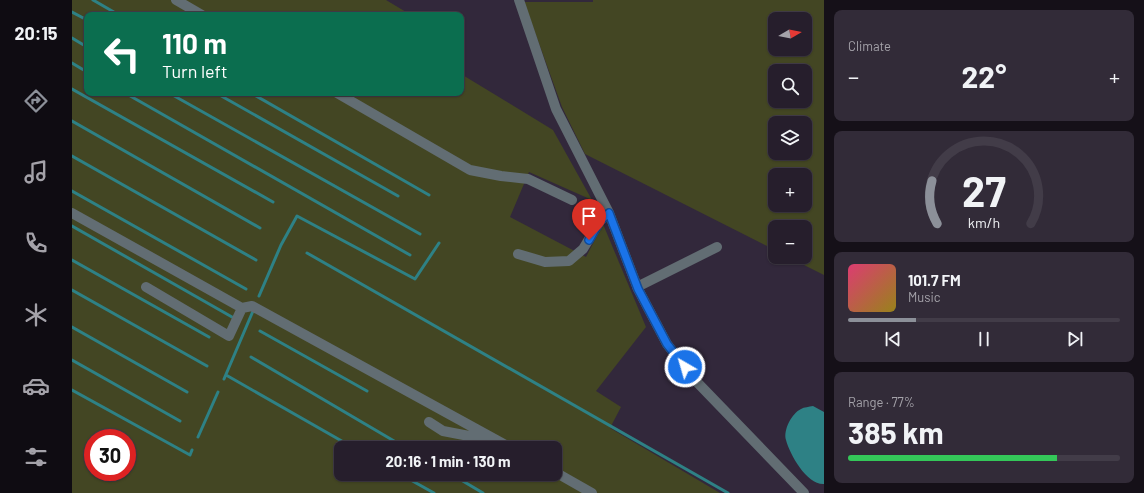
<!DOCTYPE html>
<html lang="en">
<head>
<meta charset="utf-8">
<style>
  body { margin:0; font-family:Barlow,sans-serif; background:#322b38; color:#f1f3f6; height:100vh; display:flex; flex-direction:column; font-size:15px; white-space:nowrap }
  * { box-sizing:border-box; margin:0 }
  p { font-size:13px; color:#a4a2a9 }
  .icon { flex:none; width:22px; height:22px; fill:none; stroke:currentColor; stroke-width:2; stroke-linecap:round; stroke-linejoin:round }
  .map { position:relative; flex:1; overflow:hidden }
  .panel { display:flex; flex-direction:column; gap:10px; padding:10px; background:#151018; width:320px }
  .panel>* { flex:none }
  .guide { position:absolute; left:12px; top:12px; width:380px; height:84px; border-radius:8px; box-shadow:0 1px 3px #0004,0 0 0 1px #423c48; background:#0b6e4f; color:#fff; overflow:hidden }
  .needle { width:26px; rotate:80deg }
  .tools { position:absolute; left:696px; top:12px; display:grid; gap:8px }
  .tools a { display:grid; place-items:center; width:44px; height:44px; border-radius:8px; background:#261e2c; box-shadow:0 1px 3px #0004,0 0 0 1px #423c48; font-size:20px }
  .speed { position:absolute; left:12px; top:429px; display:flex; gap:8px; font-size:20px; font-weight:700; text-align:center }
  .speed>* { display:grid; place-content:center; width:52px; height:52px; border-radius:50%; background:#261e2c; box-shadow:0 1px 3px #0004,0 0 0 1px #423c48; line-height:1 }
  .speed .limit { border:6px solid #d22; background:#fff; color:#111 }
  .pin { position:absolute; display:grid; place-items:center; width:34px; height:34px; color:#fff; margin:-41px -17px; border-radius:50% 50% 50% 0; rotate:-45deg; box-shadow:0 0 4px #0007 }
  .pin .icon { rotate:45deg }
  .me { position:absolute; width:44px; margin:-22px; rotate:322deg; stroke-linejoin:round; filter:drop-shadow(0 0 3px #0008) }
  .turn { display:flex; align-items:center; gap:14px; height:84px; padding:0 12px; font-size:18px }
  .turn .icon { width:52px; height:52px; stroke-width:2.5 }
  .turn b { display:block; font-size:28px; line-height:34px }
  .big { font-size:30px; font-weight:700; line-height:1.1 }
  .panel .widget { flex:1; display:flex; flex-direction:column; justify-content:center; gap:6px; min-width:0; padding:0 14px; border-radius:8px; background:#322b38 }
  .panel .dial { align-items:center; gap:0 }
  .dial svg { height:104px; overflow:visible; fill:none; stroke:#423c48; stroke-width:7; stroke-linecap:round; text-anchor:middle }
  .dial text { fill:#f1f3f6; stroke:none }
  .song { display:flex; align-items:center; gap:12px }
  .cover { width:48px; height:48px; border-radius:6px; background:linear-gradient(135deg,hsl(340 70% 55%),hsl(50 70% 35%)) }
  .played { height:4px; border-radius:2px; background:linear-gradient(90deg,#8c9099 25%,#423c48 25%) }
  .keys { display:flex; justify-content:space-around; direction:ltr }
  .heat { display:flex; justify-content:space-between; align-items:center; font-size:22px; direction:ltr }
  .charge { height:6px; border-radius:3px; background:linear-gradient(90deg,#34c759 77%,#423c48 0) }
  .trip { position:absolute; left:262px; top:441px; width:228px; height:40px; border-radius:8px; background:#261e2c; box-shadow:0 1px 3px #0004,0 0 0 1px #423c48; font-weight:700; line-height:40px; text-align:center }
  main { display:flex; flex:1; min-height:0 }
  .menu { display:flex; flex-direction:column; width:72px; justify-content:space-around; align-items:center; background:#0f0c12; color:#a4a2a9 }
  .menu .icon { width:28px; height:28px }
  .menu .selected { color:#8c9099 }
  .menu b { font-size:18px; color:#f1f3f6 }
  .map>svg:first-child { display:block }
</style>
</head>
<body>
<main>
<nav class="menu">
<b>20:15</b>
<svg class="icon selected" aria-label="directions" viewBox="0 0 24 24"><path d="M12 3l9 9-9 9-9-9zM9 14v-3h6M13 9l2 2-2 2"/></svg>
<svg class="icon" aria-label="music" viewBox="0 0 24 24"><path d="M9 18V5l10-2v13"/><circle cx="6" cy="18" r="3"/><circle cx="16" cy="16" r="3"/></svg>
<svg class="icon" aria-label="phone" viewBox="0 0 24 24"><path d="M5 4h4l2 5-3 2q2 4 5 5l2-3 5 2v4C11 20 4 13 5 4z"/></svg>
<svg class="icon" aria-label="climate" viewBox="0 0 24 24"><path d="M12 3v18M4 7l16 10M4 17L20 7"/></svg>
<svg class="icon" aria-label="car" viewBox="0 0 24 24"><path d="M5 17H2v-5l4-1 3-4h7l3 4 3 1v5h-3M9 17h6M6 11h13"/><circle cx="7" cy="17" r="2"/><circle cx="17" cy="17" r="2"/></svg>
<svg class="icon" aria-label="filters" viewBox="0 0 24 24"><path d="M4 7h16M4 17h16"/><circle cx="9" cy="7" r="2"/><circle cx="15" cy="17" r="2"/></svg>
</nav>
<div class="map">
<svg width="752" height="493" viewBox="0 0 752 493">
  <rect width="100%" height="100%" fill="#32283b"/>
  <path fill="#434623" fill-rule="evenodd" d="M0,0H314L339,15H15V93H389V74L481,130L520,200L457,172L438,217L514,257L531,224L574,327L524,391L549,407L538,428L648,493H0ZM21,438H55V472H21ZM269,448H483V474H269Z
    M521,0H752V275L716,257H733V227H703V250L513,154L490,107L452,2H521ZM703,19H733V49H703ZM703,71H733V101H703ZM703,123H733V153H703ZM703,175H733V205H703Z"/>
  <path fill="#2e8185" d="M741,406L752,412V484C735,485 718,455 714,440C711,430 720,413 729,409C732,407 737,407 741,406Z"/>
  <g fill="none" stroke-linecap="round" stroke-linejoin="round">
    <path stroke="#2e8185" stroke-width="3" d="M21,0L47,15
      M0,12L15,20
      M0,38L15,47
      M0,63L15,72
      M0,89L201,202
      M53,93L338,255
      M97,93L348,234
      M144,93L326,196
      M179,93L357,195
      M0,121L188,228
      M0,156L184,260
      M0,191L174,289
      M0,226L160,317
      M235,253L656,493
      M0,260L137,337
      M0,290L135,366
      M187,296L209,245L225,216L343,279L367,243
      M0,327L115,392
      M188,331L295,391
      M179,357L334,448
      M0,360L108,421
      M154,375L282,448
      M152,379L181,311
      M0,390L118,455L120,450
      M126,437L146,392
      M328,474L362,493
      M379,474L411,493"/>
    <path stroke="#626d73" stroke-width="10" d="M104,0L130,15
      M447,0L484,109L537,213L566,289L595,344L621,378L732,493
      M265,93L398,170L429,176L456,179L500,200
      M0,213L170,308L180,306L439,448
      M446,254L473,262L497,261L511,249L528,221L537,213
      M74,287L157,336L170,308
      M565,287L645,247
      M357,422L371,431L418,440
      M483,472L520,493"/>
  </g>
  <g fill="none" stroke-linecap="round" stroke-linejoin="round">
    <g stroke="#114b97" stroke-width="10">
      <path id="route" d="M517,240L528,221L537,213L566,289L595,344L613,367"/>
    </g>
    <use href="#route" stroke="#1a73e8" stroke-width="7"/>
  </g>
</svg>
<div class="tools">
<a><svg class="needle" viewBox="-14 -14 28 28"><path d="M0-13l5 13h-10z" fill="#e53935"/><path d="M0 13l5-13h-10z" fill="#a4a2a9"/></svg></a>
<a><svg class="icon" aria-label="search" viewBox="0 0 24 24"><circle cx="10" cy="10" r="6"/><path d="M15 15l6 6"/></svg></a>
<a><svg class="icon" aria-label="layers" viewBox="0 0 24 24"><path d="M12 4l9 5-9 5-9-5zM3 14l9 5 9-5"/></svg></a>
<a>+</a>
<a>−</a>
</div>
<div class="speed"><div class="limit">30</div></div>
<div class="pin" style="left:517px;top:240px;background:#d93025"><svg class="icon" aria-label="arrive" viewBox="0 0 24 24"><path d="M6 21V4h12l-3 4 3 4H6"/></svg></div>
<svg class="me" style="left:613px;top:367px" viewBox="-20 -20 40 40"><circle r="17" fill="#1a73e8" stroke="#fff" stroke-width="3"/><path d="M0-11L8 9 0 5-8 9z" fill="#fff"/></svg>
<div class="trip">20:16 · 1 min · 130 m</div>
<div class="guide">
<div class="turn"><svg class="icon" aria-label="left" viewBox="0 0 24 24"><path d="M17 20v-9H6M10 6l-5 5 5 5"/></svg><div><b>110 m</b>Turn left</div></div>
</div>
</div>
<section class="panel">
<div class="widget"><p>Climate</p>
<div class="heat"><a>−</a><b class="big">22°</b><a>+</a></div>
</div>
<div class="widget dial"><svg viewBox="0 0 100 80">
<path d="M14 69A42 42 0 1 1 86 69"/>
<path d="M14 69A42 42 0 0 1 10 36" stroke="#8c9099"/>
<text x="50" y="56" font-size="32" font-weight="700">27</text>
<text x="50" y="72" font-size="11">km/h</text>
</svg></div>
<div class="widget">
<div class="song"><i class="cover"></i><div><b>101.7 FM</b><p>Music</p></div></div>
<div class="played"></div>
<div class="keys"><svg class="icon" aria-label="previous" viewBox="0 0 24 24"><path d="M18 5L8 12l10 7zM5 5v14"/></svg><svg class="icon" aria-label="pause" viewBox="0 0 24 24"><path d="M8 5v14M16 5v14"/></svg><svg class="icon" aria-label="next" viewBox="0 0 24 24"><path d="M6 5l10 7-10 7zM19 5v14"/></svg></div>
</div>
<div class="widget"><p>Range · 77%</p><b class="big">385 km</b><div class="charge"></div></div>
</section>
</main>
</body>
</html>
